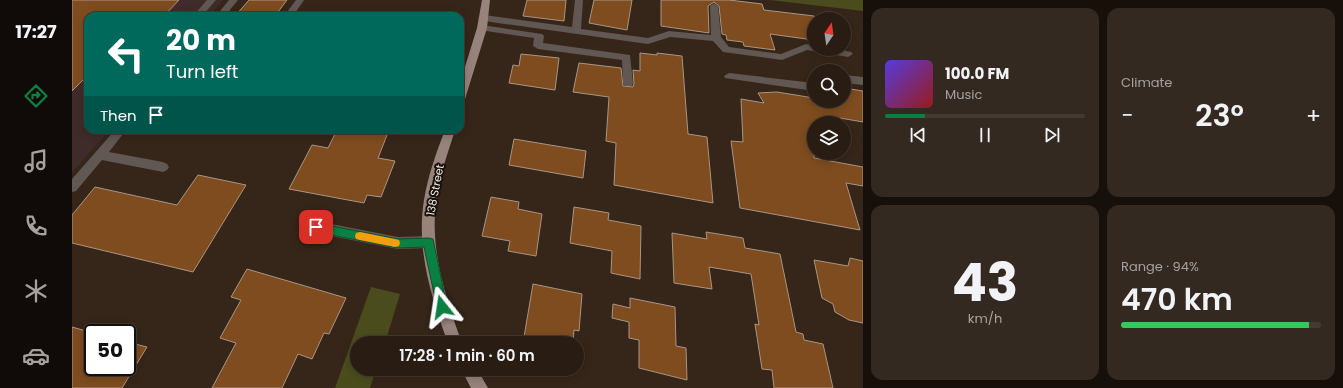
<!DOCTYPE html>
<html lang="en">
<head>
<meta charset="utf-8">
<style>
  body { margin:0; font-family:Poppins,sans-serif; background:#342921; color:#f1f3f6; height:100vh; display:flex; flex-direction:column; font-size:15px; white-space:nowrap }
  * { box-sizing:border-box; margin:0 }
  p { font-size:13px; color:#a5a1a0 }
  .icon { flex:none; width:22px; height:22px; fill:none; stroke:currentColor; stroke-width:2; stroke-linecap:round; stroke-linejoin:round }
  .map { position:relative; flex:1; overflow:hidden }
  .panel { display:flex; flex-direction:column; gap:8px; padding:8px; background:#160f0a; width:480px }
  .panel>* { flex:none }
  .guide { position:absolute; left:12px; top:12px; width:380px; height:122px; border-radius:12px; box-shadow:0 2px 10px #0003,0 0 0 1px #443a33; background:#00695c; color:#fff; overflow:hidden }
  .needle { width:26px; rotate:13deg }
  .buttons { position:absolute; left:735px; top:12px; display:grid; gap:8px }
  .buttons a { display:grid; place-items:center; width:44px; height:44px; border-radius:50%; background:#281c13; box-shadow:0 2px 10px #0003,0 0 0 1px #443a33; font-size:20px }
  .speed { position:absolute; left:12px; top:324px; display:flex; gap:8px; font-size:20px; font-weight:700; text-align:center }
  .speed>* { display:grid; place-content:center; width:52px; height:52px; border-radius:50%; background:#281c13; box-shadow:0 2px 10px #0003,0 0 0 1px #443a33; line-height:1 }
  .speed .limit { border:2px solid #111; border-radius:6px; background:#fff; color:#111 }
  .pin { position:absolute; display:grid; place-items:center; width:34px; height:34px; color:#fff; margin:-17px; border-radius:8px; box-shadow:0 2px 6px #0006 }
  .me { position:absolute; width:44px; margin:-22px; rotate:345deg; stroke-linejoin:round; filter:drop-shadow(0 0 3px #0008) }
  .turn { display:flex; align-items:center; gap:14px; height:84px; padding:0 16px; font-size:18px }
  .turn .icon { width:52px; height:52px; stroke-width:2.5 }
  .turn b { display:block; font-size:28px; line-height:34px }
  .then { display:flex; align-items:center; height:38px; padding:0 16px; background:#0003; gap:8px; font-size:15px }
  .big { font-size:30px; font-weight:600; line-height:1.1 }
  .panel .widget { flex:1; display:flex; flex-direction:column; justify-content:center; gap:6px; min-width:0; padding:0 14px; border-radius:12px; background:#342921 }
  .panel .dial { align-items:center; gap:0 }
  .dial b { font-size:52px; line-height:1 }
  .song { display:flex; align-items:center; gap:12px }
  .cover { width:48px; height:48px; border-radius:6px; background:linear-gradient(135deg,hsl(250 70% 55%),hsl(0 70% 35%)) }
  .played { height:4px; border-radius:2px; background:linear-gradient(90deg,#0b8043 20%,#443a33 20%) }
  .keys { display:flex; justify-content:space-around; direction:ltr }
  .heat { display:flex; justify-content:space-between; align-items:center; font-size:22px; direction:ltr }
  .charge { height:6px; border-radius:3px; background:linear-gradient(90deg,#34c759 94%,#443a33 0) }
  .panel .tiles { flex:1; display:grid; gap:8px; grid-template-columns:repeat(2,1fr) }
  .trip { position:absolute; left:278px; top:336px; width:234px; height:40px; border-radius:20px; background:#281c13; box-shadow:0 2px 10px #0003,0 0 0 1px #443a33; font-weight:600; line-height:40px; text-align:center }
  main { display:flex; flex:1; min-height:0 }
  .tab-bar { display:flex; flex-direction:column; width:72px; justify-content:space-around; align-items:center; background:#100b08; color:#a5a1a0 }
  .tab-bar .icon { width:28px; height:28px }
  .tab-bar .current { color:#0b8043 }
  .tab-bar b { font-size:18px; color:#f1f3f6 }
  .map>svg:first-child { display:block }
</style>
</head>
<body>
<main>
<nav class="tab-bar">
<b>17:27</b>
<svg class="icon current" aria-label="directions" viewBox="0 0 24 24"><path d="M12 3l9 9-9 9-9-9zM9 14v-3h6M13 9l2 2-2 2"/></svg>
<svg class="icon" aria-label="music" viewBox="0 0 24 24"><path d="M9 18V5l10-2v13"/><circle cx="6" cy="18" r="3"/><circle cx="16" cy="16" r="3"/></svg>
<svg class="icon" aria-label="phone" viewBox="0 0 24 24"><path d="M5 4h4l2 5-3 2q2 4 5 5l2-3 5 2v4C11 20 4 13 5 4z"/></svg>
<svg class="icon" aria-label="climate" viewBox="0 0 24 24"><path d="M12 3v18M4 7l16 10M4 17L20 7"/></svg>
<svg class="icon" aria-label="car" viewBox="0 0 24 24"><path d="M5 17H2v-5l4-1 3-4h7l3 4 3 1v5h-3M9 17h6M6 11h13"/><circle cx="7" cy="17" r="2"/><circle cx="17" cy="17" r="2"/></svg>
</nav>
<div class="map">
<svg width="791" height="388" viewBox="0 0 791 388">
  <rect width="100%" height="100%" fill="#362619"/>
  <path fill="#3f2b2a" d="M0,0H151L137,16H16V130H37L0,173Z"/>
  <path fill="#4a4c1d" d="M698,0H791V11Z
    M299,287L328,294L313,343H285V369H304L298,388H263Z"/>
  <path fill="#7e4c1e" stroke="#a99586" d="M0,0H107L92,16H16V75L0,91Z
    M177,0H215L203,16H163Z
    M455,0H494L492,21L451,16Z
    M522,0H560L555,30L517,23Z
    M589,0H657L690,4L692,10L742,16V40L698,34L703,50L672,46L671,42L655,40L654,35L650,34L647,6L642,2L636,6L637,33L589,26Z
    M568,53L585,55V53L610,56L616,134L635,137L641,203L542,185L544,143L534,141L537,97L501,92L507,63L549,68L551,86L561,87L562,83L561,70L568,71Z
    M449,54L487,58L483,90L437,83L441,65L447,66Z
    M772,88L791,91V122L768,118L769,123H742V158L791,167V186L774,183L788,230L668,208L659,141L671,142L669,99L692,103L686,93L705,92L742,98V101H772Z
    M265,130H317L306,158L323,161L309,197L295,195L292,203L217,189L240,145L256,148Z
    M442,139L514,151L511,178L437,165Z
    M126,175L174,185L121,272L0,243V215L23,187L105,205Z
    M419,197L447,202L446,209L470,214L464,256L436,251L438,241L410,236Z
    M502,207L537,213L536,220L569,226L568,279L539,273L540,251L498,243Z
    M634,232L671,238L673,248L708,254L724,332L731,334L732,340L751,344L761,388H702L700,370L690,369L683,324L687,325L679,274L637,267L640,289L602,283L600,233L635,239Z
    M778,258L791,261V323L777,320L763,312L761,304L750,298L742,260L776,266Z
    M175,269L274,298L257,334L252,333L240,359L226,354L210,388H140L164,343L148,338L169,300L159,297Z
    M461,284L510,294L507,331L502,330L501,343H451Z
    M558,298L603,307L604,346L614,348L615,380L567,368V340L557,338V322L540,318L541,304L558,308Z
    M0,327L21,333V367H55V342L75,347L50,388H0Z"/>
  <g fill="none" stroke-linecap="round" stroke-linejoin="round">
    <path fill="#615753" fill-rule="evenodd" d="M135,0H144L130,16H121Z
      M157,0H166L153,16H144Z
      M224,0H232L221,16H212Z
      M503,0H511L509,29L576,38L597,31L639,35L638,6L642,3L646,6L649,37L657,47L709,54L734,44L742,46V49H764L779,52L781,54L776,57L735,50L710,60L651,52L641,41L598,37L576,44L412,21L408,18L412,15L500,27Z
      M410,25L470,34L472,36L471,43L558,55L561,83L560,86H552L551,83L550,60L466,49L461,46L462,38L407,30L405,28Z
      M388,67L400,69L402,71L397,74L388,73Z
      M657,73L742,83V91L653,78L652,76Z
      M772,75L791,77V85L772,83Z
      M43,130H54L37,152L91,162L95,164L97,167L95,170L91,172L30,160L4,191L0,192V179Z
      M244,221L326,237L357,236L362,238L363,242L362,246L357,248L326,249L244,233L240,231L238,227L240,223Z"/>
    <path fill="#97827c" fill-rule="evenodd" d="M410,0H418L415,28L393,99L392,102L388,103V83L405,28Z
      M373,130H383C376,153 367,176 364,201C358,250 373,297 390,343H376C359,297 344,249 352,200C356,176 364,153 373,130Z
      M389,369H405L416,388H399Z"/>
  </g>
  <path fill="#0b8043" stroke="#07532c" d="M244,223L326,239L357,238L361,239L375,307L374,310L370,312L366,310L365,307L352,247L326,248L244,232L240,230L239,227L240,224Z"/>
  <path fill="#f59e0b" d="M288,232L323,239L327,240L328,243L327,246L323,247L288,240L284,239L283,236L284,233Z"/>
  <g text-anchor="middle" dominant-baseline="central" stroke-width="4" stroke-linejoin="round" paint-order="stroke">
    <g font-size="11" fill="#f4e9e1" stroke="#18110b">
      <text transform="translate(363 190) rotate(-79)">138 Street</text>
    </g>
  </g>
</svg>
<div class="buttons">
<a><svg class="needle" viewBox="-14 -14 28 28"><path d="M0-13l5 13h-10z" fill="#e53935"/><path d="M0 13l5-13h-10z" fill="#a5a1a0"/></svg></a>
<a><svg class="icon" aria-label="search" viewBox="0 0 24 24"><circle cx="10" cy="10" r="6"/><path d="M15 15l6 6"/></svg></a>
<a><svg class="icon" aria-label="layers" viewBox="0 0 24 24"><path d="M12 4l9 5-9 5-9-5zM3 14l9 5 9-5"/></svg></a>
</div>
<div class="speed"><div class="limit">50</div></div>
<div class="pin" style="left:244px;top:227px;background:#d93025"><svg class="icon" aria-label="arrive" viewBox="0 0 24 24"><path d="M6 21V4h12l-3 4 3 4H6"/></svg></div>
<svg class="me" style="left:370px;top:307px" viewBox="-20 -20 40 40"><path d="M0-17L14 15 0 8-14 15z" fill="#0b8043" stroke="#fff" stroke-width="4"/></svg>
<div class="trip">17:28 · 1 min · 60 m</div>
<div class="guide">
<div class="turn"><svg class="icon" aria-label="left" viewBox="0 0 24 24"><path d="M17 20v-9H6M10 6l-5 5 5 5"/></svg><div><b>20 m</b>Turn left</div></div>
<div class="then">Then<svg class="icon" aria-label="arrive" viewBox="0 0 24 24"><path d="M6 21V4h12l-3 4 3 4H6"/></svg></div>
</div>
</div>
<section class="panel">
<div class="tiles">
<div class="widget">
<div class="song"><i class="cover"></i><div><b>100.0 FM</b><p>Music</p></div></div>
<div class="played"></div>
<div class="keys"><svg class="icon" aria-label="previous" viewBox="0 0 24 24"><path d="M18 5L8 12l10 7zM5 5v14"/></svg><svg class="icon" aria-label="pause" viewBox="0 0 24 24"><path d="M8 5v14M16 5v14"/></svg><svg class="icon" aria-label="next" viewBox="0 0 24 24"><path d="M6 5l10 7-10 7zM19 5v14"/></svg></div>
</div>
<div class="widget"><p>Climate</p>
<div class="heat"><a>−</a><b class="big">23°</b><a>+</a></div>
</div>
<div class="widget dial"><b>43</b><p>km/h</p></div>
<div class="widget"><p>Range · 94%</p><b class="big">470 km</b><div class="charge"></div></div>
</div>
</section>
</main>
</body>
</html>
